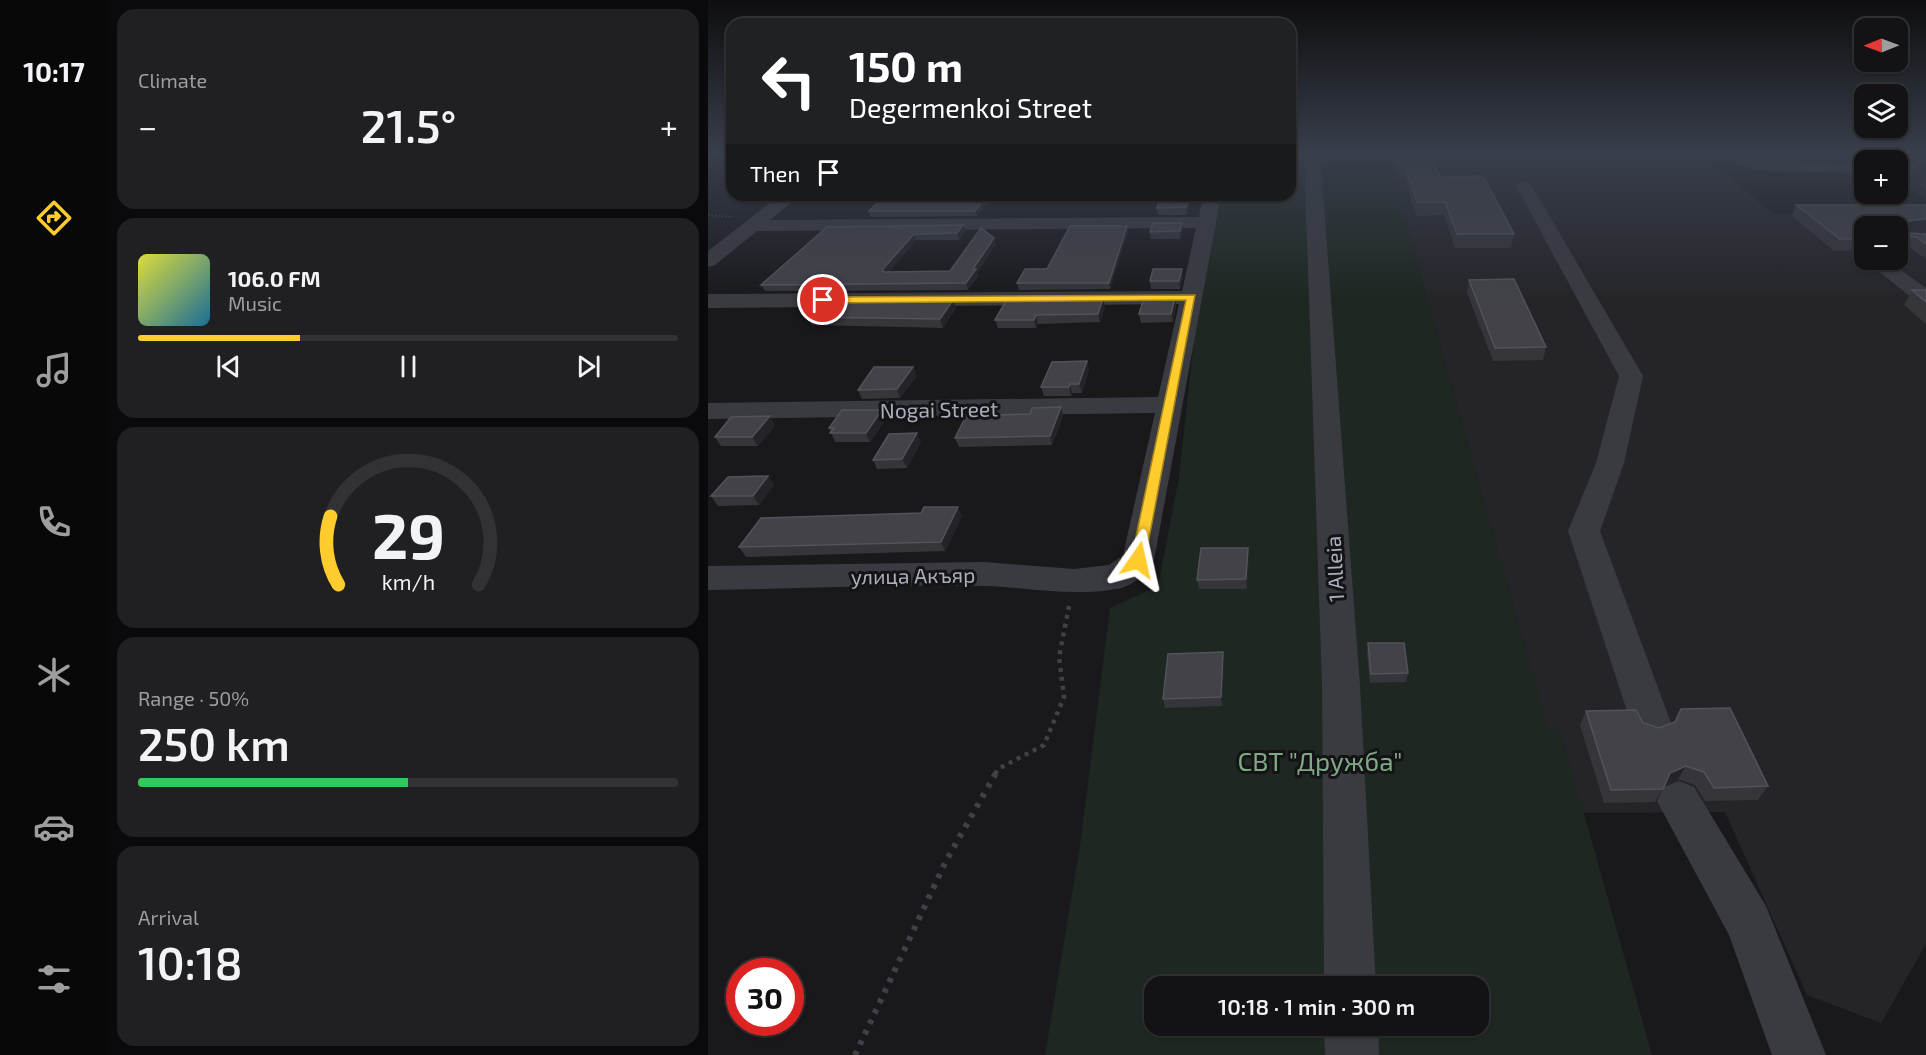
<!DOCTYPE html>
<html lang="en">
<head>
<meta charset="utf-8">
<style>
  body { margin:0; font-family:"Exo 2",sans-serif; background:#202022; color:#f1f3f6; height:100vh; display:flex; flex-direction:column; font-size:22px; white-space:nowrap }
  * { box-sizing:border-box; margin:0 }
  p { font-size:20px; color:#9d9ea0 }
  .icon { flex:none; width:33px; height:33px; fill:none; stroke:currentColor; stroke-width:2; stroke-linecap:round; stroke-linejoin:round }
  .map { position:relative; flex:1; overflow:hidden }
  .drawer { display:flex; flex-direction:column; gap:9px; padding:9px; background:#0a0a0c; width:600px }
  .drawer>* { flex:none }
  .hud { position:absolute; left:18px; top:18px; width:570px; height:183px; border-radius:18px; box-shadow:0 2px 4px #0004,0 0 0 2px #323234; background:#202124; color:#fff; overflow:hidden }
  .needle { width:39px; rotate:269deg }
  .buttons { position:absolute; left:1146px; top:18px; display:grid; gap:12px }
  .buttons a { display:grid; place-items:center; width:54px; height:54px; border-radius:12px; background:#131315; box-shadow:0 2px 4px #0004,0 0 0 2px #323234; font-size:30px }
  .speed { position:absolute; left:18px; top:958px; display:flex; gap:12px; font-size:30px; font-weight:700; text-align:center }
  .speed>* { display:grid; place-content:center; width:78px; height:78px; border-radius:50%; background:#131315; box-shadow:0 2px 4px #0004,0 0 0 2px #323234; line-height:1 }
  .speed .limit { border:9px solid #d22; background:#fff; color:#111 }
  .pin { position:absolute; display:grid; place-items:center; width:51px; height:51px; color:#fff; margin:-26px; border:3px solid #fff; border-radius:50%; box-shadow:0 2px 6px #0007 }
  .me { position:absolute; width:66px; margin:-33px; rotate:11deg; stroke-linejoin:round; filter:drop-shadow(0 0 4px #0008) }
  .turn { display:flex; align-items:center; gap:21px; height:126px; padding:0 24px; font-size:27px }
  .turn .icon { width:78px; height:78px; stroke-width:2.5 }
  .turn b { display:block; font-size:42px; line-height:51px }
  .then { display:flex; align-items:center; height:57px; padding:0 24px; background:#0003; gap:12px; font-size:22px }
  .big { font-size:45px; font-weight:600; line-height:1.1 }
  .drawer .tile { flex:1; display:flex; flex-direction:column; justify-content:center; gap:9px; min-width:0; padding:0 21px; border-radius:18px; background:#202022 }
  .drawer .dial { align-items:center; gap:0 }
  .dial svg { height:156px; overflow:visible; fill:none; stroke:#323234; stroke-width:7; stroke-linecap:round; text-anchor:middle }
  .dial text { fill:#f1f3f6; stroke:none }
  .song { display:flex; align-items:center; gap:18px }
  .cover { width:72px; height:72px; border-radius:9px; background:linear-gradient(135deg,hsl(60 70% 55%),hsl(200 70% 35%)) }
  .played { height:6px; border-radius:3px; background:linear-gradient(90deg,#ffcc2e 30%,#323234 30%) }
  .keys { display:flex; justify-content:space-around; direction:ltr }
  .heat { display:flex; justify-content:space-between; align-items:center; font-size:33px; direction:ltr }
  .charge { height:9px; border-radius:4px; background:linear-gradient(90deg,#34c759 50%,#323234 0) }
  .trip { position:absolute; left:436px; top:976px; width:345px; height:60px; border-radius:18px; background:#131315; box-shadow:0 2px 4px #0004,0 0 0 2px #323234; font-weight:600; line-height:60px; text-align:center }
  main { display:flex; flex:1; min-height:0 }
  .dock { display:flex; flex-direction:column; width:108px; justify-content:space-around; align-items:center; background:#080808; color:#9d9ea0 }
  .dock .icon { width:42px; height:42px }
  .dock .active { color:#ffcc2e }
  .dock b { font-size:27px; color:#f1f3f6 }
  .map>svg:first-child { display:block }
</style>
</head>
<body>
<main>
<nav class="dock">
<b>10:17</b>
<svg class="icon active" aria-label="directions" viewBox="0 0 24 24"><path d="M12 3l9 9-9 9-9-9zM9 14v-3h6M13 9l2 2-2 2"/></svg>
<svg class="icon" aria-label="music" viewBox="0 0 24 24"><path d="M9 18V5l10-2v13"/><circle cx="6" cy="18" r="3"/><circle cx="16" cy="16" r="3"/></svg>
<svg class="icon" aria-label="phone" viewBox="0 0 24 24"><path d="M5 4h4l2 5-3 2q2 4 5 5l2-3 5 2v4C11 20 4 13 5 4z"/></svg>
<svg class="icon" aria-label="climate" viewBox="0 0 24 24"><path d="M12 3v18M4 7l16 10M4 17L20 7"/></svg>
<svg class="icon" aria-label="car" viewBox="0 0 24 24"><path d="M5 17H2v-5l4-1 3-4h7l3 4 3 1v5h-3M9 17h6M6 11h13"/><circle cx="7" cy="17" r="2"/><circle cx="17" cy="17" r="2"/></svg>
<svg class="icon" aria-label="filters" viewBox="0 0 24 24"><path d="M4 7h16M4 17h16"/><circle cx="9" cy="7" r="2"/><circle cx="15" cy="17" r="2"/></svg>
</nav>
<section class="drawer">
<div class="tile"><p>Climate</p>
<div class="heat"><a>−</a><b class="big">21.5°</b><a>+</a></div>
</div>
<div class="tile">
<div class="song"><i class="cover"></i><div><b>106.0 FM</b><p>Music</p></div></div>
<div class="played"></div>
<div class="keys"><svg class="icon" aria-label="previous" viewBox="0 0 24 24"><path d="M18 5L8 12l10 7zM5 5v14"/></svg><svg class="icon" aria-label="pause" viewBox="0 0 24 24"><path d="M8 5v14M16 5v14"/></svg><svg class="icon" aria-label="next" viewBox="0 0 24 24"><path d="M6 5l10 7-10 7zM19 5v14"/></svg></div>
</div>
<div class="tile dial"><svg viewBox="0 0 100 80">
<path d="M14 69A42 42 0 1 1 86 69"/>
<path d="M14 69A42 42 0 0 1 10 34" stroke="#ffcc2e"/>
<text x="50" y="56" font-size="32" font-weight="700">29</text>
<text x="50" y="72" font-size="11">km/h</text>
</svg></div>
<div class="tile"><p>Range · 50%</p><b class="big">250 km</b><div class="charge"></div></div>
<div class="tile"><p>Arrival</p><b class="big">10:18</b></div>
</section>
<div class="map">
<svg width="1218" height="1055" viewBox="0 0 1218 1055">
  <rect width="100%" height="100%" fill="#19191c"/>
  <path fill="#252529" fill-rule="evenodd" d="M678,152H992L1065,214L1218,212V944L1173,1023L1099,995L1017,812L875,813L853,732L840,730ZM1156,226H1190V260H1156Z
    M1190,171H1218V200L1190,181Z"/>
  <path fill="#1e2721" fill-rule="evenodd" d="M582,152H678L840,729L853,732L944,1055H337L372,846L402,608L450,586L471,477L490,303L512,195H582ZM447,987H771V1026H447Z"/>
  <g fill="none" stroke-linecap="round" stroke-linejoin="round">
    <path stroke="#404148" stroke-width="2" stroke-dasharray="1.5 2" stroke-linecap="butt" d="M0,155L10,152
      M0,215L25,217"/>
    <path stroke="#404148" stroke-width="4.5" stroke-dasharray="4 5" stroke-linecap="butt" d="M287,774L290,769L336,745L356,697L351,657L362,601"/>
    <path stroke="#404148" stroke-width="6" stroke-dasharray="4.5 7" stroke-linecap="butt" d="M147,1055L238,861L288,773"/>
    <path fill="#3a3a41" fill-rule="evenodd" d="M596,152H612L652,685L668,987H616L614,685Z
      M1015,152C1033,152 1038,157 1054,161L1156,163V173L1054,171L1028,164Z
      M816,181L824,186L935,376L916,463L892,531L963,723L957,735L943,740L929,735L923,723L860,531L888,463L911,376L808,186Z
      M72,195H92L62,220L491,217L495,195H513L446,560C438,574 424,587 408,589C363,597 320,587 275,586C184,584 91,589 0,590V566L276,562L366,569L401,565L415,555L447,413L0,419V403L450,397L471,304L0,308V294L474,291L488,228L49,231L7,265L0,267V251Z
      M1157,260H1179L1218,288V304L1210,303Z
      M971,781L986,787L1058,906L1118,1055H1064L1021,935L949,801L956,787Z
      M616,1026H670L671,1055H617Z"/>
  </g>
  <path fill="#35353a" d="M683,152H722L732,177L806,234L803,248H747L736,215L708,216L696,177H690L683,159Z
    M996,152H1024L1021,161H1006Z
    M1033,152H1218L1201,178L1190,171V160L1054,159Z
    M1216,175H1218V189L1211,185Z
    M256,195H285L269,216L163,217L161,211L250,202Z
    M1088,205H1218V229L1200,231L1201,233L1218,234V259L1202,248H1190V226H1156V250L1126,251L1084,216Z
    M481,206L479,215H450L449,208Z
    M255,225L257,232L251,240H208L181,272L242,271L288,244L269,273L270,276L260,290L57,291L53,285L119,227Z
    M419,226L420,232L402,289L311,290L309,283L339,269Z
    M475,230L472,239H443L442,232Z
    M475,277L472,289H443L442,281Z
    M761,280L838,347L835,360L785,361L759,293Z
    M1204,290H1218V324L1196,305Z
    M467,298L468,306L465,322L433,323L431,314Z
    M397,307L392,322L330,324L328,328H290L287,320Z
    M248,308L235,328L104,325L100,317Z
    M379,361L381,370L374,393H364L363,396H336L333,387Z
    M209,376L192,398L154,399L150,390Z
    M353,407L355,416L344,445L251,447L247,438L322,414Z
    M174,410L178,419L162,442H127L121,428Z
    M62,416L67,426L50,446H13L7,437Z
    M213,442L199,468L169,469L165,460Z
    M60,476L66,485L51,505L10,506L3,496Z
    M254,516L237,551L38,557L31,547Z
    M540,548L541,557L539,589H491L489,580Z
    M660,643L700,673L698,682L662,683L659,653Z
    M515,652L516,662L514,706L457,708L455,699Z
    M973,709L1060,786L1050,800L997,801L987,785L970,779L957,785L947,802L896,803L872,725L878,711L935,723L951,728L965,723Z"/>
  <path fill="#242428" d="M1218,162V171L1204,174L1201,178L1209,164Z
    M279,195H285L269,216L267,211Z
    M481,198V206L479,215L478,207Z
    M1218,219V229L1195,232L1197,226L1200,221Z
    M474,223L475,230L472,239V231Z
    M255,225L257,232L251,240L249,233Z
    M419,226L420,232L402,289L401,283Z
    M206,234L208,240L176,277L174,270Z
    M286,238L288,244L269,273L270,276L260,290L258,283L265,269Z
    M474,269L475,277L472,289L471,281Z
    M395,298L397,307L392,322L390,314Z
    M467,298L468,306L465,322L463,314Z
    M245,300L248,308L235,328L232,319Z
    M328,315L330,324L328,328L326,320Z
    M379,361L381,370L374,393L371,384Z
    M205,367L209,376L192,398L189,389Z
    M362,384L364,393L363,396L361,387Z
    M353,407L355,416L344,445L342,436Z
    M174,410L178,419L162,442L158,433Z
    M62,416L67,426L50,446L44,437Z
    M209,433L213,442L199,468L194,459Z
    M60,476L66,485L51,505L45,496Z
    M250,507L254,516L237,551L233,542Z
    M540,548L541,557L539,589L538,579Z
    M515,652L516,662L514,706L513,697Z
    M978,766L970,779L954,786L962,773Z"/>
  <path fill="#424248" stroke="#52535a" stroke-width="1.5" d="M686,152H722L732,177L775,176L806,234H749L737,202H709L697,165H690Z
    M1180,152H1218V162L1209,164L1206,168Z
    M256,195H279L267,211H161L170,202H250Z
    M481,198L478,207L449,208L452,199Z
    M1088,205H1218V219L1200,221L1197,226L1201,233L1218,234V244L1208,237H1190V226H1156V239H1132Z
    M445,223H474L472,231L442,232Z
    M255,225L249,233L206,234L174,270L177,272L242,271L273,228L286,238L265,269H268L258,283L53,285L119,227Z
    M362,226H419L401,283H309L317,269H339Z
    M445,269H474L471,281H442Z
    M806,279L838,347L787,348L761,280Z
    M1204,290H1218V302Z
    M395,298L390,314L328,315L326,320H287L299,299Z
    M436,298H467L463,314H431Z
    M245,300L232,319L100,317L115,301Z
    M379,361L371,384H362L361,387H333L344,362Z
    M166,367H205L189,389L150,390Z
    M353,407L342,436L247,438L258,416L322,414L324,408Z
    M134,410H174L158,433H122L126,428H121Z
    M62,416L44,437H7L23,417Z
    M209,433L194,459L165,460L181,434Z
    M60,476L45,496H3L20,477Z
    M216,507H250L233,542L31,547L53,518L213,513Z
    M493,548H540L538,579L489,580Z
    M660,643H696L700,673L663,674Z
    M515,652L513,697L455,699L460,654Z
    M1022,708L1060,786L1006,788L996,772L978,766L962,773L955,789L903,790L878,711L928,710L935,723L951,728L967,722L973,709Z"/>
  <linearGradient id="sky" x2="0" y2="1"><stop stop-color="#0e0e0f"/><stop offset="0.51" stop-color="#383e4b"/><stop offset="1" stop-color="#383e4b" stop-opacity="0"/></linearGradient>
  <rect width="1218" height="300" fill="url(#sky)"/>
  <path fill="#ffcc2e" stroke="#a6851e" stroke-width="1.5" d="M487,295L437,560L430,565L423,560L478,300L115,303L110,300L115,297Z"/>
  <g text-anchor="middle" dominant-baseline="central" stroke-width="6" stroke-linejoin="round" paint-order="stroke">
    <g font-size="21" fill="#abaebc" stroke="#141417">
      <text transform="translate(231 409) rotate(-1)">Nogai Street</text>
      <text transform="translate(626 569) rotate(-93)">1 Alleia</text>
      <text transform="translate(205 575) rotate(-1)">улица Акъяр</text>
    </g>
    <g font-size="26" fill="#80a986" stroke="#141417">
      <text x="612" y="760">СВТ "Дружба"</text>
    </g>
  </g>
</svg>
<div class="buttons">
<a><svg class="needle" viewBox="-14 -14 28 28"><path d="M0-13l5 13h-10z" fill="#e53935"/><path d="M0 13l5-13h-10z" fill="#9d9ea0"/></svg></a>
<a><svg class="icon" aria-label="layers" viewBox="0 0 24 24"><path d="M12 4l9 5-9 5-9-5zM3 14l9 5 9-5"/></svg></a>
<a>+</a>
<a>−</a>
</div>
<div class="speed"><div class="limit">30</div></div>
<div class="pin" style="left:115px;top:300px;background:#d93025"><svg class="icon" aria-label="arrive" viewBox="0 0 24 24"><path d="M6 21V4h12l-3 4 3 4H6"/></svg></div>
<svg class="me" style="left:430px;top:560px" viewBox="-20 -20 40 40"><path d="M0-17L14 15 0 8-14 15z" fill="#ffcc2e" stroke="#fff" stroke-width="4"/></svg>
<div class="trip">10:18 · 1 min · 300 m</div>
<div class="hud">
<div class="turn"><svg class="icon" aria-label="left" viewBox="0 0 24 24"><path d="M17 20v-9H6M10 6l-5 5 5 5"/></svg><div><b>150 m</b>Degermenkoi Street</div></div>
<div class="then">Then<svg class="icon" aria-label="arrive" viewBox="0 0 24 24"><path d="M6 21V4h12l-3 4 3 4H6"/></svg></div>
</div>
</div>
</main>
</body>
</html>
